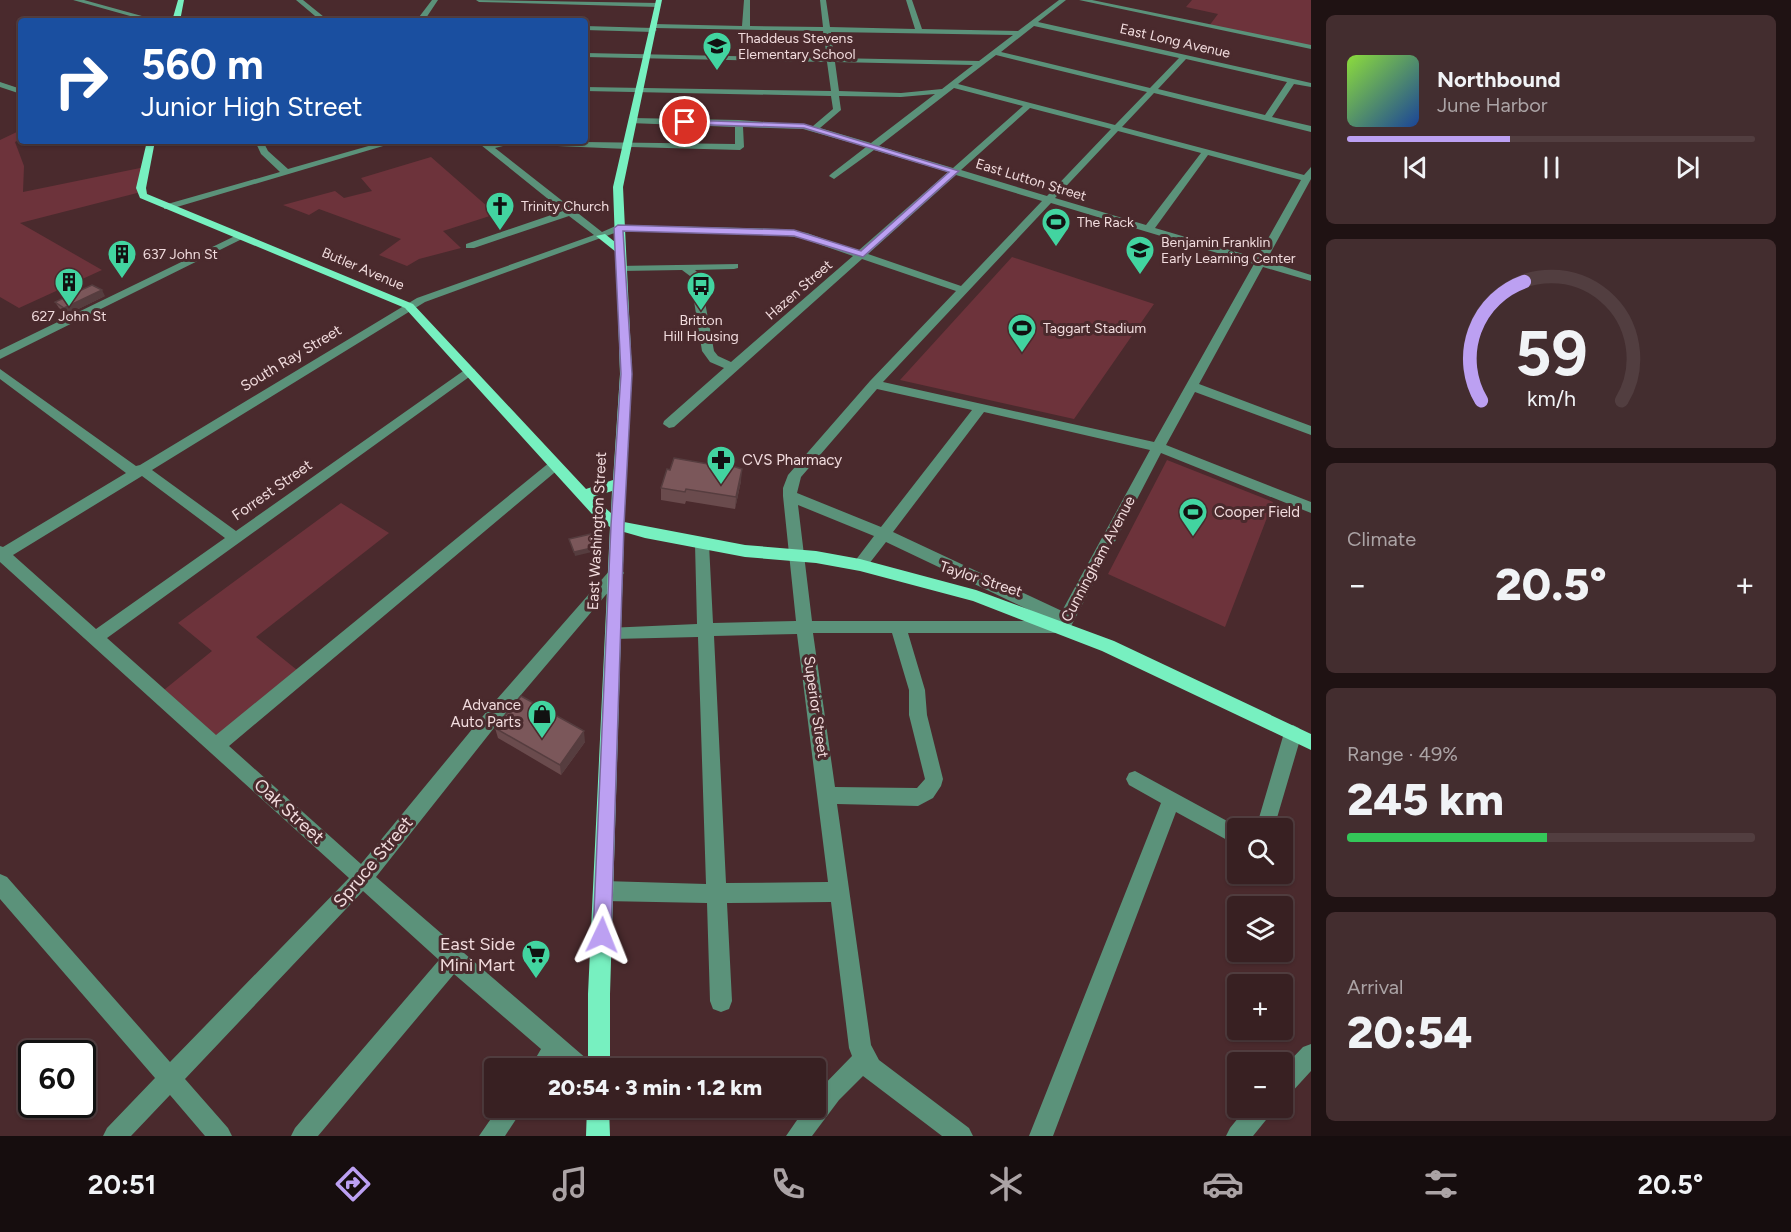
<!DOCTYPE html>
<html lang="en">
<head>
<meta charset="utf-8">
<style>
  body { margin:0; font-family:Figtree,sans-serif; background:#432d2f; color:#f1f3f6; height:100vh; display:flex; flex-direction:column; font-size:22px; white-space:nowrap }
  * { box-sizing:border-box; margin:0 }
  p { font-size:20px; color:#aba3a5 }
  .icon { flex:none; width:33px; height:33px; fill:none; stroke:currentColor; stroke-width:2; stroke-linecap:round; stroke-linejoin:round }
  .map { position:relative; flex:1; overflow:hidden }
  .panel { display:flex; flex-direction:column; gap:15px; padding:15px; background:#1f1213; width:480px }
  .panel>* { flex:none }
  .banner { position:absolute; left:18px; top:18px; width:570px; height:126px; border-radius:6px; box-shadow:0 2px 4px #0004,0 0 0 2px #523e40; background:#1a4fa0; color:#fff; overflow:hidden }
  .tools { position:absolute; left:1227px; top:818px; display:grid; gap:12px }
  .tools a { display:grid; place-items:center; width:66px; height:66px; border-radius:6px; background:#382022; box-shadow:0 2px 4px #0004,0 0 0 2px #523e40; font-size:30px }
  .speed { position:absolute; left:18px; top:1040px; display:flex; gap:12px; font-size:30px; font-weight:700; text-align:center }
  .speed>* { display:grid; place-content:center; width:78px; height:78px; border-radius:50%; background:#382022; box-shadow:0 2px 4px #0004,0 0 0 2px #523e40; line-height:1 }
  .speed .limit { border:3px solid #111; border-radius:9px; background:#fff; color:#111 }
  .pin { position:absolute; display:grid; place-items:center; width:51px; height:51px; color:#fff; margin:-26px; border:3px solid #fff; border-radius:50%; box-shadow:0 2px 6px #0007 }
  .me { position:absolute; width:66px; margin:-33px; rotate:2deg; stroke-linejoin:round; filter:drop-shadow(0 0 4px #0008) }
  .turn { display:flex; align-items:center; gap:21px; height:126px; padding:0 24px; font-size:27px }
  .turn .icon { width:78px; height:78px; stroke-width:2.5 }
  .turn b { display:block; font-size:42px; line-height:51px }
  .big { font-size:45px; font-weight:800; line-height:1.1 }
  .panel .widget { flex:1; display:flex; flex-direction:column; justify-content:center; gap:9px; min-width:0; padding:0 21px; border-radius:9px; background:#432d2f }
  .panel .dial { align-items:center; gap:0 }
  .dial svg { height:156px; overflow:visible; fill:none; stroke:#523e40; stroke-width:7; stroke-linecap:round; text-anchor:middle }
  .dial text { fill:#f1f3f6; stroke:none }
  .song { display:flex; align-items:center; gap:18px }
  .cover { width:72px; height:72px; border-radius:9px; background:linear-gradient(135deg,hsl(90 70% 55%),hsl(220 70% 35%)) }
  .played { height:6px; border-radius:3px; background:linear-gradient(90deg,#bca0f2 40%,#523e40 40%) }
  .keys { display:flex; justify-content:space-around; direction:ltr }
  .heat { display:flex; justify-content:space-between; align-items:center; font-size:33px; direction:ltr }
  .charge { height:9px; border-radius:4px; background:linear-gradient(90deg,#34c759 49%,#523e40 0) }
  .trip { position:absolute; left:484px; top:1058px; width:342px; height:60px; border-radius:6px; background:#382022; box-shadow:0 2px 4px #0004,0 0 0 2px #523e40; font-weight:800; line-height:60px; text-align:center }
  .tab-bar { display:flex; height:96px; justify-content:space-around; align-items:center; background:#160d0e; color:#aba3a5 }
  .tab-bar .icon { width:42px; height:42px }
  .tab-bar .on { color:#bca0f2 }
  .tab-bar b { font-size:27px; color:#f1f3f6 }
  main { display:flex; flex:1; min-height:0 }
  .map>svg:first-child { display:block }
</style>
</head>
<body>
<main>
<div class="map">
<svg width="1311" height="1136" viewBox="0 0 1311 1136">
  <rect width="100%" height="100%" fill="#4a2a2d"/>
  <path fill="#6d333b" d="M1192,0H1311V47L1209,26L1218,14L1186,7Z
    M21,130V139L15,142L24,166L23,192L145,167L141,192L20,223L102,270L19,308L0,297V140Z
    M431,157L496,214L443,231L461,248L419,259L407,266L379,255L401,239L319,209L309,215L283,205L335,191L344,198L372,191L361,178Z
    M1012,257L1154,304L1074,419L900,380Z
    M1167,460L1273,502L1225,627L1108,574Z
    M341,503L389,533L256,637L302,674L217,745L159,694L212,651L178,623Z"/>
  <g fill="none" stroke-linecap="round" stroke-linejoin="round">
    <path fill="#5b927a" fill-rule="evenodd" d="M73,0H84L160,21H148Z
      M296,0H303L329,21H321Z
      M432,0H438L424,21H416Z
      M476,0L658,3L661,5L658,7L479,2Z
      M744,0H750V26L823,27L820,0H826L830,27L915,29L906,0H912L922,29L1018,31L1059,0H1066L1038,22L1311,83V87L1294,84L1272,117L1311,126V132L1154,93L1122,127L1304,175L1311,167V179L1266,261L1311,275V281L1263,267L1199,384L1311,426V435L1195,392L1166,445L1311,502V513L1161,453L1068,632L1062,633H908L925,690L927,715L943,779L941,786L933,798L918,806L837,804L871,1045L879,1060L969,1128L973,1136H942L863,1076L839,1100L812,1136H786L806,1107H816V1093L852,1056L849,1048L831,902L727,903L732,1001L729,1009L721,1012L713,1009L710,1001L707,903L604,901L597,898L594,891L597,884L604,881L706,884L698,637L613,639L607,638L605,633L607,628L697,624L695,544L697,540H707L709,544L713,623L796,621L783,496V488L788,475L870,381L956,291L862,259L674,427L669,428L663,424L664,421L724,368L710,362L702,351L690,276L682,270L621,271L616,268L617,266L738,264V268L734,269L695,270L700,275L714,351L718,356L731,362L853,256L801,238L781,235L620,231L425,302L152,470L236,531L466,369H474L476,372L107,638L216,735L550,462H560L562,465L560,468L229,746L361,864L497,699L611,569H621L624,573L621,577L509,709L376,877L588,1060L591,1068H563L558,1063L554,1068H530L541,1049L454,974L318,1136H291L295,1128L439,960L363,891L185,1079L228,1128L232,1136H205L170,1095L131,1136H103L107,1128L155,1078L0,899V874L7,877L170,1062L349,878L0,562V546L3,547L126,473L0,379V369L136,466L140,465L417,298L594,235L569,216L474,248H466V244L563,211L476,141H486L490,144L501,141L735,144V127L629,123V119L632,118L739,120L813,126L833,109L831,96L585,91V87L831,91L827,62L585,57V53L827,58L823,31L654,28L657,30L653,32L585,30V26L653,28L650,26L654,24L742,26ZM1034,26L1179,58L1150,88L1001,52ZM831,32L1013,35L979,61L834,58ZM996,55L1147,92L1115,125L958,84ZM1186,59L1287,82L1265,115L1158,89ZM835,62L973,65L942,89L901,93L839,91ZM954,88L1023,106L953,168L879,146ZM935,94L871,143L820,128L841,110L839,96L901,97ZM1030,108L1111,129L1047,196L961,170ZM743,127L803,129L866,147L831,174L829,176L834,179L874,150L948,172L858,251L807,233L781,229L618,225L602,232L495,148L511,144L627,149L631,147L740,150L744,147ZM1118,131L1201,153L1146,225L1055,198ZM1208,155L1301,180L1257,258L1155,228ZM956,175L1042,201L961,286L868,254ZM1051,203L1254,264L1154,442L883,382ZM877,389L972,410L881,527L797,493L801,477ZM984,412L1150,450L1062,611L893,532ZM142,476L225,538L96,629L13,555ZM798,505L874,536L855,561L853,565L855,569H865L886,542L1052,621H812ZM813,633H892L909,690V715L925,779L917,788L835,787ZM797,634L828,882L726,883L714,636Z
      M1079,0H1092L1311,45V49Z
      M0,82L21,89V94L0,87Z
      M255,141H263L268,151L288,169L386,141H400L170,209H164V205L280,172L261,154Z
      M237,235L246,237L0,359V350Z
      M1293,725L1299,728L1302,733L1274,828H1256L1284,733L1287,728Z
      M1135,771L1240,828H1238V846L1176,812L1053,1136H1029L1161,803L1129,785L1126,779L1129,773Z
      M1311,1044V1071L1290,1094L1282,1097V1069L1303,1047Z
      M499,1107H524L505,1136H479Z
      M1247,1107H1273L1270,1115L1253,1136H1226L1230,1128Z"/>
    <path fill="#77f0c0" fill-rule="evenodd" d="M178,0H184L180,21H172Z
      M656,0H662L623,187L632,374L624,522L745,545L816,551L860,559L976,590L1114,641L1311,734V750L1102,651L973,601L860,571L816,563L745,557L645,538L624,532L610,994V1068H588V994L610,527L592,514L405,308L140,198L136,188L147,141H155L146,188L147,194L413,304L586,489L613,480L620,374L616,252L596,236L605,234L615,242L613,187ZM612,491L611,513L593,497Z
      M587,1107H609L610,1136H586Z"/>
  </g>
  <path fill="#6a4b4d" d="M105,296L68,314L59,308L55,302Z
    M725,467L741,481L735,509L686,501L685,504L661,500V488L670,470Z
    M495,728L585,742L561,775L498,738Z"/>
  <path fill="#563d3f" d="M102,290L105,296L68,314L64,308Z
    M742,469L741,481L735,509L736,497Z
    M596,547V551L575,556L574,552Z
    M584,731L585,742L561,775L560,765Z"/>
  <path fill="#7b575a" stroke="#563d3f" stroke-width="1.5" d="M92,285L102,290L64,308L55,302Z
    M674,458L725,467L726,464L742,469L736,497L686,489L685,492L661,488L667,469L670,470Z
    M591,534L596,547L574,552L569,539Z
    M521,696L584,731L560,765L495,728Z"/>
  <path fill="#bca0f2" stroke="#7a689d" stroke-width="1.5" d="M685,120L804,124L959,171L863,257L794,236L623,231L632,374L624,525L611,935L608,941L602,944L595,941L593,935L611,525L621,374L614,228L618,225L794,230L861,251L949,172L804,128L682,124L681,122Z"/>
  <defs>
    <g id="school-pin" transform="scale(1.5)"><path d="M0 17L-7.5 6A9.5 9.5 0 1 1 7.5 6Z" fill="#42d4a0" stroke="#4a2a2d"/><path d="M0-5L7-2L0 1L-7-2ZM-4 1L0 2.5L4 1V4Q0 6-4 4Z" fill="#111"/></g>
    <g id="church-pin" transform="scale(1.5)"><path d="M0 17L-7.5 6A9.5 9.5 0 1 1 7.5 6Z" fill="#42d4a0" stroke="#4a2a2d"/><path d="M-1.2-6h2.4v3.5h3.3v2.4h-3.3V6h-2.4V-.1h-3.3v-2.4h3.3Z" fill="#111"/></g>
    <g id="stadium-pin" transform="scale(1.5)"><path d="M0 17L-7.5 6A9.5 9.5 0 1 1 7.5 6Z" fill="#42d4a0" stroke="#4a2a2d"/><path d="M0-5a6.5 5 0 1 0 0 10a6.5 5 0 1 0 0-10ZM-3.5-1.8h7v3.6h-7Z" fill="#111"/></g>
    <g id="building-pin" transform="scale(1.5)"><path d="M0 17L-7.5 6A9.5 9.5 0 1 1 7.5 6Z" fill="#42d4a0" stroke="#4a2a2d"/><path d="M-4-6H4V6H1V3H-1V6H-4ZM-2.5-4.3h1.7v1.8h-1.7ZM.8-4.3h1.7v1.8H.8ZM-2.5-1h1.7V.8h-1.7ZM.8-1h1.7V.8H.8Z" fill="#111"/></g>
    <g id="bus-pin" transform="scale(1.5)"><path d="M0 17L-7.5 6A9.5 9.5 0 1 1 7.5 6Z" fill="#42d4a0" stroke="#4a2a2d"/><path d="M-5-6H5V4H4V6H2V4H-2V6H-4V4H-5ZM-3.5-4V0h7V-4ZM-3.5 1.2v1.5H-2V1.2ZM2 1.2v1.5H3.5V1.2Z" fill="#111"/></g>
    <g id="pharmacy-pin" transform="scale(1.5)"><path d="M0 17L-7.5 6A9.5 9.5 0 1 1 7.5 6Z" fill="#42d4a0" stroke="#4a2a2d"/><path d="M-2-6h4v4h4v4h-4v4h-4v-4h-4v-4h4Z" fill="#111"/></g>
    <g id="shop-pin" transform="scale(1.5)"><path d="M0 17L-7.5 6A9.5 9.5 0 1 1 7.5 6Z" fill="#42d4a0" stroke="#4a2a2d"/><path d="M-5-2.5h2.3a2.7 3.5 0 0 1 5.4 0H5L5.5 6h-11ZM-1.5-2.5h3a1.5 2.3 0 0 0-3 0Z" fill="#111"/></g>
    <g id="supermarket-pin" transform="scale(1.5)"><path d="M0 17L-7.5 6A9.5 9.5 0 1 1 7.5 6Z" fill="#42d4a0" stroke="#4a2a2d"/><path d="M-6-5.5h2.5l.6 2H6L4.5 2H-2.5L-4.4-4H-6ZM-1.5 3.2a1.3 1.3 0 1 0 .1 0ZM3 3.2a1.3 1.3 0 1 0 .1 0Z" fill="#111"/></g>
  </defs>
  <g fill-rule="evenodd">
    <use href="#school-pin" x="717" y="46"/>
    <use href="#church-pin" x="500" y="206"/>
    <use href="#stadium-pin" x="1056" y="222"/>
    <use href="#school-pin" x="1140" y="250"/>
    <use href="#building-pin" x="122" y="254"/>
    <use href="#building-pin" x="69" y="282"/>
    <use href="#bus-pin" x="701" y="286"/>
    <use href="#stadium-pin" x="1022" y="328"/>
    <use href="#pharmacy-pin" x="721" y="460"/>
    <use href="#stadium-pin" x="1193" y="512"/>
    <use href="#shop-pin" x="542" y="714"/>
    <use href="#supermarket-pin" x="536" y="954"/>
  </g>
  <g text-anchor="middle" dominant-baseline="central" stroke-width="6" stroke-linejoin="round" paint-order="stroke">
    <g font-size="14" fill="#f1dbdd" stroke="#4a2a2d" text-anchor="start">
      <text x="738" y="38">Thaddeus Stevens<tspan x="738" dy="16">Elementary School</tspan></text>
      <text x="521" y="206">Trinity Church</text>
      <text x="1077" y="222">The Rack</text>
      <text x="1161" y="242">Benjamin Franklin<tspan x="1161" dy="16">Early Learning Center</tspan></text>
      <text x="143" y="254">637 John St</text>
      <text x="69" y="316" text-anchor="middle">627 John St</text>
      <text x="701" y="320" text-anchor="middle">Britton<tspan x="701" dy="16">Hill Housing</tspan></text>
      <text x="1043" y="328">Taggart Stadium</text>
    </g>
    <g font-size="14" fill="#f1dbdd" stroke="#4a2a2d">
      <text transform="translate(1175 41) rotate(13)">East Long Avenue</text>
      <text transform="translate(1031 180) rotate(17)">East Lutton Street</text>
      <text transform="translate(363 269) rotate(23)">Butler Avenue</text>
      <text transform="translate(799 290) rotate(-41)">Hazen Street</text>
    </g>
    <g font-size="15" fill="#f1dbdd" stroke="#4a2a2d">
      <text transform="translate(291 358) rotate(-31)">South Ray Street</text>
      <text transform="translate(272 490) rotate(-35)">Forrest Street</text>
      <text transform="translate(597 531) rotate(-87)">East Washington Street</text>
      <text transform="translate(1098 559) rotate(-62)">Cunningham Avenue</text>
      <text transform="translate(981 579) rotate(18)">Taylor Street</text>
      <text transform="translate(816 707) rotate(82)">Superior Street</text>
    </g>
    <g font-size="15" fill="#f1dbdd" stroke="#4a2a2d" text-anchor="start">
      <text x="742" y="460">CVS Pharmacy</text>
      <text x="1214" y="512">Cooper Field</text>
      <text x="521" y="705" text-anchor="end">Advance<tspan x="521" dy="17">Auto Parts</tspan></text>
    </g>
    <g font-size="18" fill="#f1dbdd" stroke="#4a2a2d">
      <text transform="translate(289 811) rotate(42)">Oak Street</text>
      <text transform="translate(373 862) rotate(-50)">Spruce Street</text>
    </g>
    <g font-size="18" fill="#f1dbdd" stroke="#4a2a2d" text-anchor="end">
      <text x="515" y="944">East Side<tspan x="515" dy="21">Mini Mart</tspan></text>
    </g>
  </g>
</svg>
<div class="tools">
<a><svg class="icon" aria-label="search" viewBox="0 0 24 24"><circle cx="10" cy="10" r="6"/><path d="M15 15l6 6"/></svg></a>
<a><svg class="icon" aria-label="layers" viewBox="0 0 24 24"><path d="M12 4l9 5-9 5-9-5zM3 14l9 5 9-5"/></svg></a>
<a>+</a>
<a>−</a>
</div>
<div class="speed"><div class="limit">60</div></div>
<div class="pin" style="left:685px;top:122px;background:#d93025"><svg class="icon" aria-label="arrive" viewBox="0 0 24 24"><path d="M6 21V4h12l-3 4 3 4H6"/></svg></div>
<svg class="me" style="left:602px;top:935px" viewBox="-20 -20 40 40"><path d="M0-17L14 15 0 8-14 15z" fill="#bca0f2" stroke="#fff" stroke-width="4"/></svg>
<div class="trip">20:54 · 3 min · 1.2 km</div>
<div class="banner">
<div class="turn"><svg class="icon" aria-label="right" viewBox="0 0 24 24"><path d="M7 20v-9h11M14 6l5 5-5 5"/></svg><div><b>560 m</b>Junior High Street</div></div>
</div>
</div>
<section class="panel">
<div class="widget">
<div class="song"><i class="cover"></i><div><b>Northbound</b><p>June Harbor</p></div></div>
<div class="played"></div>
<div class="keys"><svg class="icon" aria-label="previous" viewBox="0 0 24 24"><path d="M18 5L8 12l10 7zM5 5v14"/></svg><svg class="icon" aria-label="pause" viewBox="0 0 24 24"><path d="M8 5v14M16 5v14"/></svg><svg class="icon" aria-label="next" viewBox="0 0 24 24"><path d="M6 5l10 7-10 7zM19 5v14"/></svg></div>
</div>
<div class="widget dial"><svg viewBox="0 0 100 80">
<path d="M14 69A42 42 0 1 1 86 69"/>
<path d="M14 69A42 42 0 0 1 36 8" stroke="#bca0f2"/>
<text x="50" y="56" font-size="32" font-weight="700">59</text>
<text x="50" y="72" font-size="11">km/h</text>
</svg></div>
<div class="widget"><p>Climate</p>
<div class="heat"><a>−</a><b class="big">20.5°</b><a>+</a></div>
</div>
<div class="widget"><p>Range · 49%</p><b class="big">245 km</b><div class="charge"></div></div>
<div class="widget"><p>Arrival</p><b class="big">20:54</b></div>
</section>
</main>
<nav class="tab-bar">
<b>20:51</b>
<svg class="icon on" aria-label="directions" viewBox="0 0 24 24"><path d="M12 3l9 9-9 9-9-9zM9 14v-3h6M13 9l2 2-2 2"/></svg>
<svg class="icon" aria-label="music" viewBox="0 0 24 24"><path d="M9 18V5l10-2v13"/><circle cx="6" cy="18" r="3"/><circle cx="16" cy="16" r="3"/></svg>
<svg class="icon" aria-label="phone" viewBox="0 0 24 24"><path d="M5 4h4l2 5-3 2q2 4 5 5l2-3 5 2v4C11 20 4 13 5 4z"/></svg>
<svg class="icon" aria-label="climate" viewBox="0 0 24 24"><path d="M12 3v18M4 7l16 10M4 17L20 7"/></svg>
<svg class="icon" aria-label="car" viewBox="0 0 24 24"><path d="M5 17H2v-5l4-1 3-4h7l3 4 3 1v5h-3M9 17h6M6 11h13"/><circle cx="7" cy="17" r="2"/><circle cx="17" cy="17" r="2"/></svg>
<svg class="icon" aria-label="filters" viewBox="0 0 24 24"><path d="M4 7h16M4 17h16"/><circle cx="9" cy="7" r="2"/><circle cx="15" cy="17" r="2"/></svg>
<b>20.5°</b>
</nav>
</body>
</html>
